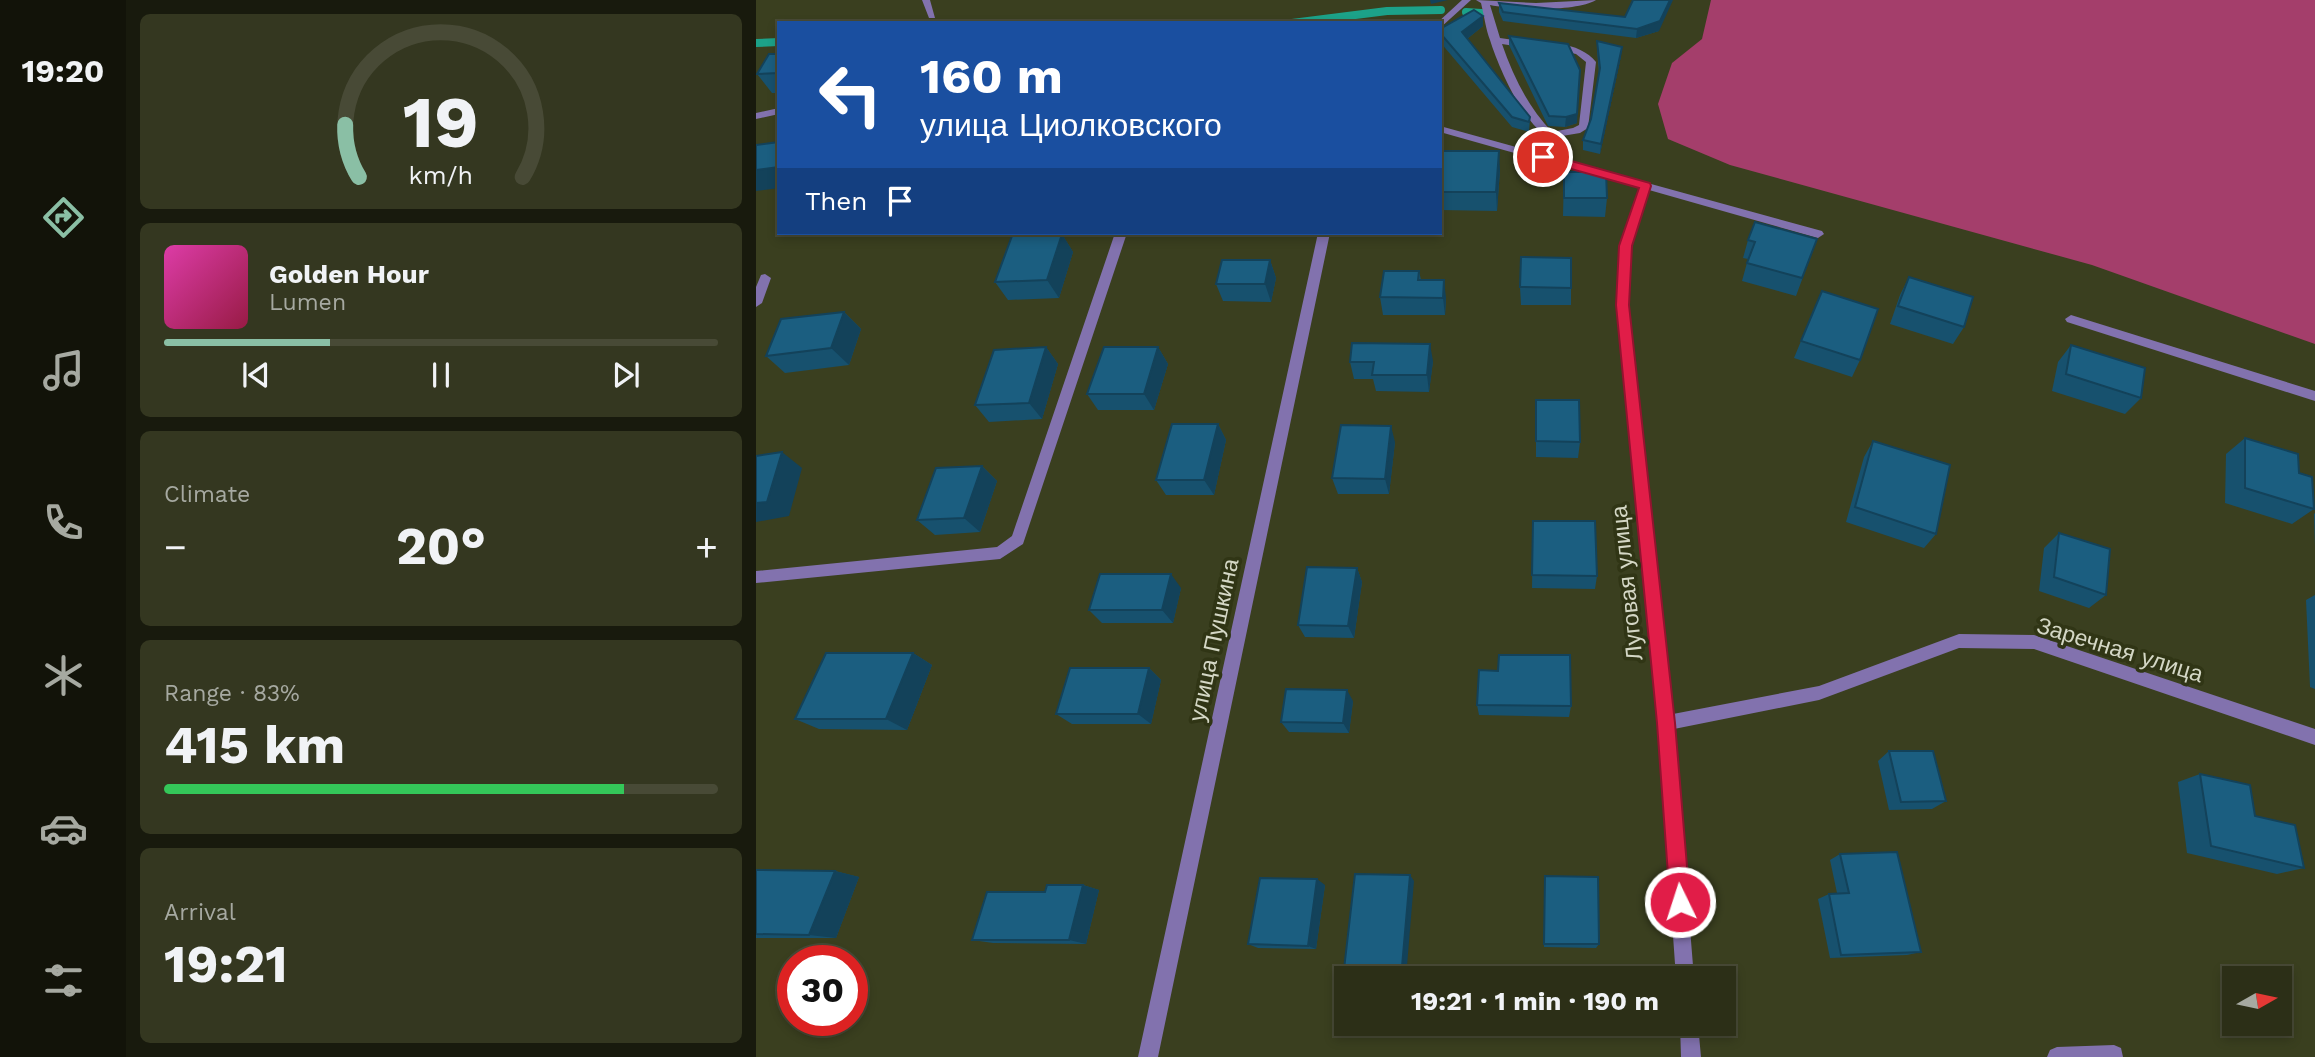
<!DOCTYPE html>
<html lang="en">
<head>
<meta charset="utf-8">
<style>
  body { margin:0; font-family:"Work Sans",sans-serif; background:#343720; color:#f1f3f6; height:100vh; display:flex; flex-direction:column; font-size:26px; white-space:nowrap }
  * { box-sizing:border-box; margin:0 }
  p { font-size:23px; color:#a6a9a1 }
  .icon { flex:none; width:38px; height:38px; fill:none; stroke:currentColor; stroke-width:2; stroke-linecap:round; stroke-linejoin:round }
  .map { position:relative; flex:1; overflow:hidden }
  .details { display:flex; flex-direction:column; gap:14px; padding:14px; background:#181a0d; width:630px }
  .details>* { flex:none }
  .hud { position:absolute; left:21px; top:21px; width:665px; height:214px; border-radius:0px; box-shadow:0 4px 10px #0003,0 0 0 2px #484a36; background:#1a4fa0; color:#fff; overflow:hidden }
  .needle { width:46px; rotate:81deg }
  .fabs { position:absolute; left:1466px; top:966px; display:grid; gap:14px }
  .fabs a { display:grid; place-items:center; width:70px; height:70px; border-radius:0px; background:#2c2f17; box-shadow:0 4px 10px #0003,0 0 0 2px #484a36; font-size:35px }
  .speed { position:absolute; left:21px; top:945px; display:flex; gap:14px; font-size:35px; font-weight:700; text-align:center }
  .speed>* { display:grid; place-content:center; width:91px; height:91px; border-radius:50%; background:#2c2f17; box-shadow:0 4px 10px #0003,0 0 0 2px #484a36; line-height:1 }
  .speed .limit { border:10px solid #d22; background:#fff; color:#111 }
  .pin { position:absolute; display:grid; place-items:center; width:60px; height:60px; color:#fff; margin:-30px; border:4px solid #fff; border-radius:50%; box-shadow:0 2px 7px #0007 }
  .me { position:absolute; width:77px; margin:-38px; rotate:356deg; stroke-linejoin:round; filter:drop-shadow(0 0 5px #0008) }
  .turn { display:flex; align-items:center; gap:24px; height:147px; padding:0 28px; font-size:32px }
  .turn .icon { width:91px; height:91px; stroke-width:2.5 }
  .turn b { display:block; font-size:49px; line-height:60px }
  .then { display:flex; align-items:center; height:66px; padding:0 28px; background:#0003; gap:14px; font-size:26px }
  .big { font-size:52px; font-weight:700; line-height:1.1 }
  .details .widget { flex:1; display:flex; flex-direction:column; justify-content:center; gap:10px; min-width:0; padding:0 24px; border-radius:10px; background:#343720 }
  .details .dial { align-items:center; gap:0 }
  .dial svg { height:182px; overflow:visible; fill:none; stroke:#484a36; stroke-width:7; stroke-linecap:round; text-anchor:middle }
  .dial text { fill:#f1f3f6; stroke:none }
  .song { display:flex; align-items:center; gap:21px }
  .cover { width:84px; height:84px; border-radius:10px; background:linear-gradient(135deg,hsl(320 70% 55%),hsl(340 70% 35%)) }
  .played { height:7px; border-radius:4px; background:linear-gradient(90deg,#8abfa5 30%,#484a36 30%) }
  .keys { display:flex; justify-content:space-around; direction:ltr }
  .heat { display:flex; justify-content:space-between; align-items:center; font-size:38px; direction:ltr }
  .charge { height:10px; border-radius:5px; background:linear-gradient(90deg,#34c759 83%,#484a36 0) }
  .trip { position:absolute; left:578px; top:966px; width:402px; height:70px; border-radius:0px; background:#2c2f17; box-shadow:0 4px 10px #0003,0 0 0 2px #484a36; font-weight:700; line-height:70px; text-align:center }
  main { display:flex; flex:1; min-height:0 }
  .tabs { display:flex; flex-direction:column; width:126px; justify-content:space-around; align-items:center; background:#121309; color:#a6a9a1 }
  .tabs .icon { width:49px; height:49px }
  .tabs .active { color:#8abfa5 }
  .tabs b { font-size:32px; color:#f1f3f6 }
  .map>svg:first-child { display:block }
</style>
</head>
<body>
<main>
<nav class="tabs">
<b>19:20</b>
<svg class="icon active" aria-label="directions" viewBox="0 0 24 24"><path d="M12 3l9 9-9 9-9-9zM9 14v-3h6M13 9l2 2-2 2"/></svg>
<svg class="icon" aria-label="music" viewBox="0 0 24 24"><path d="M9 18V5l10-2v13"/><circle cx="6" cy="18" r="3"/><circle cx="16" cy="16" r="3"/></svg>
<svg class="icon" aria-label="phone" viewBox="0 0 24 24"><path d="M5 4h4l2 5-3 2q2 4 5 5l2-3 5 2v4C11 20 4 13 5 4z"/></svg>
<svg class="icon" aria-label="climate" viewBox="0 0 24 24"><path d="M12 3v18M4 7l16 10M4 17L20 7"/></svg>
<svg class="icon" aria-label="car" viewBox="0 0 24 24"><path d="M5 17H2v-5l4-1 3-4h7l3 4 3 1v5h-3M9 17h6M6 11h13"/><circle cx="7" cy="17" r="2"/><circle cx="17" cy="17" r="2"/></svg>
<svg class="icon" aria-label="filters" viewBox="0 0 24 24"><path d="M4 7h16M4 17h16"/><circle cx="9" cy="7" r="2"/><circle cx="15" cy="17" r="2"/></svg>
</nav>
<section class="details">
<div class="widget dial"><svg viewBox="0 0 100 80">
<path d="M14 69A42 42 0 1 1 86 69"/>
<path d="M14 69A42 42 0 0 1 8 46" stroke="#8abfa5"/>
<text x="50" y="56" font-size="32" font-weight="700">19</text>
<text x="50" y="72" font-size="11">km/h</text>
</svg></div>
<div class="widget">
<div class="song"><i class="cover"></i><div><b>Golden Hour</b><p>Lumen</p></div></div>
<div class="played"></div>
<div class="keys"><svg class="icon" aria-label="previous" viewBox="0 0 24 24"><path d="M18 5L8 12l10 7zM5 5v14"/></svg><svg class="icon" aria-label="pause" viewBox="0 0 24 24"><path d="M8 5v14M16 5v14"/></svg><svg class="icon" aria-label="next" viewBox="0 0 24 24"><path d="M6 5l10 7-10 7zM19 5v14"/></svg></div>
</div>
<div class="widget"><p>Climate</p>
<div class="heat"><a>−</a><b class="big">20°</b><a>+</a></div>
</div>
<div class="widget"><p>Range · 83%</p><b class="big">415 km</b><div class="charge"></div></div>
<div class="widget"><p>Arrival</p><b class="big">19:21</b></div>
</section>
<div class="map">
<svg width="1559" height="1057" viewBox="0 0 1559 1057">
  <rect width="100%" height="100%" fill="#3a3f1f"/>
  <path fill="#a43e6b" d="M955,0H1559V344L1336,265L974,165L912,139L902,104L916,63L946,39Z"/>
  <g fill="none" stroke-linecap="round" stroke-linejoin="round">
    <path stroke="#1ca289" stroke-width="8" d="M710,12L725,13
      M536,23L631,11L685,10
      M0,43L23,42"/>
    <path fill="#8272ae" fill-rule="evenodd" d="M166,0H174L179,18H173Z
      M720,0L780,3L840,0C820,12 759,10 734,5L744,38L772,42L777,45L772,48L746,44C757,76 772,107 796,132L817,128L823,125L830,62L820,54L791,48C806,40 830,49 840,62L832,128L824,133L794,138C768,126 742,66 734,40C730,30 728,15 725,3Z
      M359,233H371L267,544L244,559L0,583V571L241,547L256,536Z
      M9,274L15,278L6,303L0,307V287L5,275Z
      M1315,315L1559,391V401L1311,322L1309,319Z"/>
    <path fill="#8272ae" fill-rule="evenodd" d="M706,0H715L684,28V23H681Z
      M23,108V114L0,119V113Z
      M684,126L1066,231L1068,234L1062,238L893,190L875,246L872,305L917,714L1063,686L1203,634L1278,635L1559,729V745L1278,649L1203,648L1063,700L918,729L938,978H920L902,723L860,305L863,246L883,188L684,132Z
      M562,233H574L402,1057H382Z
      M924,1024H942L945,1057H925Z
      M1358,1045L1365,1048L1367,1057H1291L1294,1050L1301,1047Z"/>
  </g>
  <path fill="#17516e" d="M743,3L903,31L880,38L747,21L743,12Z
    M727,16V26L711,39L774,117L773,132L756,127L684,42V29Z
    M753,36L821,123L809,127L792,126L753,45Z
    M841,41L865,56L844,154L827,150V140L835,119L843,73L841,50Z
    M23,54V93H16L1,74Z
    M684,155L744,170L741,211L684,210Z
    M808,172L851,198L849,217L807,216Z
    M306,234L317,252L303,298L252,300L239,282Z
    M1061,239L1040,296L986,281L992,259L987,258L992,240Z
    M514,260L520,278L515,302L467,301L460,284Z
    M663,271L665,280L690,298L689,315H627L624,297Z
    M1153,277L1208,327L1197,344L1134,324L1144,295Z
    M764,287L815,288V305H765Z
    M88,312L105,329L93,365L29,373L10,356Z
    M1045,341L1104,360L1096,377L1038,358Z
    M1315,345L1385,398L1369,414L1296,391L1302,362Z
    M290,347L302,364L286,419L233,422L219,405Z
    M402,347L412,364L398,410H342L331,394Z
    M677,361L673,392L620,391L617,379H598L594,362Z
    M780,400L824,442L822,458L780,457Z
    M462,424L470,440L458,495H410L400,480Z
    M1489,438L1543,473L1558,509L1536,524L1469,503L1470,454Z
    M1117,441L1180,534L1168,548L1090,522L1108,457Z
    M639,442L633,494H582L576,478Z
    M226,466L241,481L224,532L179,535L161,520Z
    M1559,513V546L1558,514Z
    M777,521L841,576L839,589L776,588Z
    M1303,533L1350,595L1333,608L1283,591L1288,548Z
    M601,568L606,582L598,638L549,637L542,625Z
    M425,588L417,623H346L333,610Z
    M1559,595V689L1554,687L1550,600Z
    M157,653L176,665L151,730L63,729L39,719Z
    M393,668L405,680L395,724H316L300,714Z
    M742,671L815,706L813,717L723,715L721,705Z
    M597,701L593,733L533,732L525,722Z
    M1133,751L1190,801L1176,809L1133,810L1122,761Z
    M1444,774L1499,816L1548,868L1521,874L1431,853L1422,782Z
    M1084,854L1165,952L1151,955L1074,958L1062,899L1073,894L1081,893L1074,860Z
    M0,870L79,871L103,877L80,938H0Z
    M789,876L843,944L840,948L788,947Z
    M327,885L343,890L330,944L237,943L216,940L289,892Z
    M569,885L560,949L502,948L492,944Z"/>
  <path fill="#13425a" d="M674,0H692L675,4Z
    M914,0H917L903,31L880,38L881,29Z
    M727,16V26L707,42L706,32Z
    M866,47L865,56L844,154L845,144Z
    M824,70L821,123L809,127L810,117Z
    M743,151L744,170L741,211L740,192Z
    M23,167V188L0,191V170Z
    M306,234L317,252L303,298L291,280Z
    M514,260L520,278L515,302L509,284Z
    M688,280L690,298L689,315L687,298Z
    M88,312L105,329L93,365L75,348Z
    M674,344L677,361L673,392L671,375Z
    M290,347L302,364L286,419L273,403Z
    M402,347L412,364L398,410L388,394Z
    M462,424L470,440L458,495L448,480Z
    M635,426L639,442L633,494L629,479Z
    M26,452L46,468L33,516L0,522V503Z
    M226,466L241,481L224,532L208,518Z
    M601,568L606,582L598,638L592,626Z
    M415,574L425,588L417,623L406,610Z
    M157,653L176,665L151,730L130,719Z
    M393,668L405,680L395,724L382,714Z
    M591,690L597,701L593,733L587,723Z
    M79,871L103,877L80,938L53,935Z
    M654,875L658,881L650,978H645Z
    M561,879L569,885L560,949L552,946Z
    M327,885L343,890L330,944L313,940Z"/>
  <path fill="#1b5e80" stroke="#13425a" stroke-width="2" d="M877,0H914L904,21L881,29L747,12L743,3L869,17Z
    M718,10L727,16L706,32L774,117L773,122L756,117L684,33V29Z
    M753,36L812,44L824,70L821,114L810,117L793,116Z
    M841,41L866,47L845,144L827,140L835,119L844,68Z
    M13,54H23V73L1,74Z
    M23,142V167L0,170V145Z
    M685,151H743L740,192H684Z
    M808,172H850L851,198H808Z
    M999,222L1061,239L1046,278L991,263L999,242L992,240Z
    M306,234L291,280L239,282L256,236Z
    M765,257L815,258V288L764,287Z
    M466,260H514L509,284H460Z
    M628,271H663L662,280H688L687,298L624,297Z
    M1153,277L1217,297L1208,327L1142,306Z
    M1066,291L1122,309L1104,360L1045,341Z
    M88,312L75,348L10,356L25,319Z
    M596,343L674,344L671,375H616L618,362H594Z
    M1315,345L1389,368L1385,398L1310,374Z
    M290,347L273,403L219,405L238,350Z
    M348,347H402L388,394H331Z
    M780,400H823L824,442L780,441Z
    M416,424H462L448,480H400Z
    M585,425L635,426L629,479L576,478Z
    M1489,438L1542,454L1543,473L1556,477L1558,509L1489,488Z
    M1117,441L1194,465L1180,534L1099,507Z
    M26,452L11,502L0,503V456Z
    M226,466L208,518L161,520L180,468Z
    M777,521H839L841,576L776,575Z
    M1303,533L1354,549L1350,595L1298,577Z
    M551,567L601,568L592,626L542,625Z
    M344,574H415L406,610H333Z
    M70,653H157L130,719H39Z
    M743,655H814L815,706L721,705L723,670L742,671Z
    M314,668H393L382,714H300Z
    M530,689L591,690L587,723L525,722Z
    M1133,751H1177L1190,801L1145,802Z
    M1444,774L1494,785L1499,816L1539,825L1548,868L1455,846Z
    M1141,852L1165,952L1085,955L1073,894L1093,893L1084,854Z
    M0,870L79,871L53,935L0,934Z
    M599,874L654,875L645,978H587Z
    M789,876L842,877L843,944H788Z
    M504,878L561,879L552,946L492,944Z
    M291,885H327L313,940H216L231,892H289Z"/>
  <path fill="#e11d48" stroke="#92132f" stroke-width="2" d="M787,153L894,183L895,186L876,246L873,305L919,723L934,902L931,909L924,912L917,909L914,902L901,723L860,305L863,246L883,188L783,160L781,157Z"/>
  <g text-anchor="middle" dominant-baseline="central" stroke-width="7" stroke-linejoin="round" paint-order="stroke">
    <g font-size="23" fill="#d4d7c5" stroke="#303515">
      <text transform="translate(871 583) rotate(-96)">Луговая улица</text>
      <text transform="translate(458 640) rotate(-78)">улица Пушкина</text>
      <text transform="translate(1364 650) rotate(17)">Заречная улица</text>
    </g>
  </g>
</svg>
<div class="fabs">
<a><svg class="needle" viewBox="-14 -14 28 28"><path d="M0-13l5 13h-10z" fill="#e53935"/><path d="M0 13l5-13h-10z" fill="#a6a9a1"/></svg></a>
</div>
<div class="speed"><div class="limit">30</div></div>
<div class="pin" style="left:787px;top:157px;background:#d93025"><svg class="icon" aria-label="arrive" viewBox="0 0 24 24"><path d="M6 21V4h12l-3 4 3 4H6"/></svg></div>
<svg class="me" style="left:924px;top:902px" viewBox="-20 -20 40 40"><circle r="17" fill="#e11d48" stroke="#fff" stroke-width="3"/><path d="M0-11L8 9 0 5-8 9z" fill="#fff"/></svg>
<div class="trip">19:21 · 1 min · 190 m</div>
<div class="hud">
<div class="turn"><svg class="icon" aria-label="left" viewBox="0 0 24 24"><path d="M17 20v-9H6M10 6l-5 5 5 5"/></svg><div><b>160 m</b>улица Циолковского</div></div>
<div class="then">Then<svg class="icon" aria-label="arrive" viewBox="0 0 24 24"><path d="M6 21V4h12l-3 4 3 4H6"/></svg></div>
</div>
</div>
</main>
</body>
</html>
